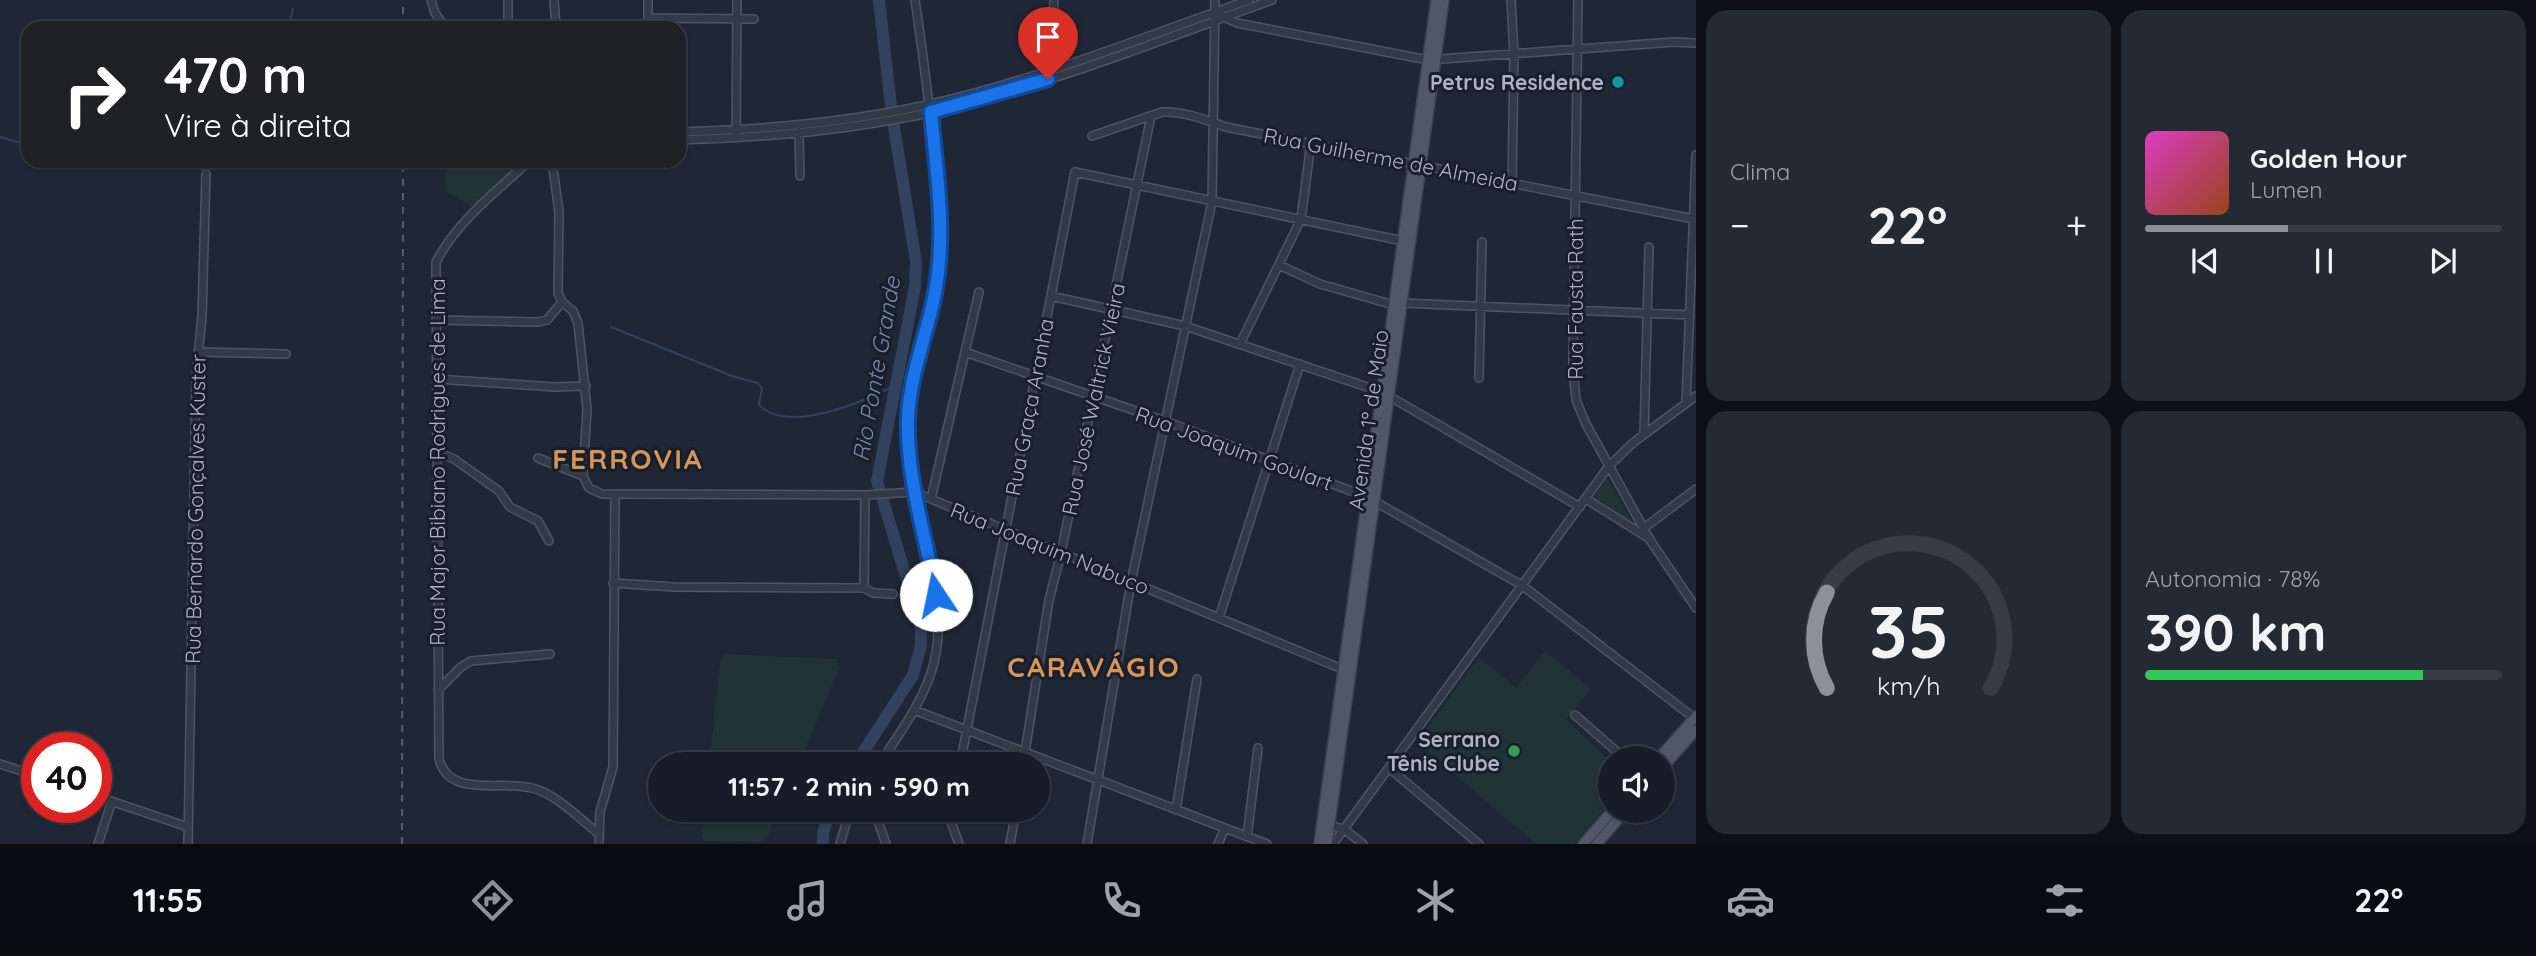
<!DOCTYPE html>
<html lang="pt">
<head>
<meta charset="utf-8">
<style>
  body { margin:0; font-family:Quicksand,sans-serif; background:#242a34; color:#f1f3f6; height:100vh; display:flex; flex-direction:column; font-size:26px; white-space:nowrap }
  * { box-sizing:border-box; margin:0 }
  p { font-size:23px; color:#9ea2a8 }
  .icon { flex:none; width:38px; height:38px; fill:none; stroke:currentColor; stroke-width:2; stroke-linecap:round; stroke-linejoin:round }
  .map { position:relative; flex:1; overflow:hidden }
  .drawer { display:flex; flex-direction:column; gap:10px; padding:10px; background:#0d1016; width:840px }
  .drawer>* { flex:none }
  .top-card { position:absolute; left:21px; top:21px; width:665px; height:147px; border-radius:21px; box-shadow:0 2px 5px #0004,0 0 0 2px #363b45; background:#202124; color:#fff; overflow:hidden }
  .controls { position:absolute; left:1598px; top:746px; display:grid; gap:14px }
  .controls a { display:grid; place-items:center; width:77px; height:77px; border-radius:50%; background:#171d28; box-shadow:0 2px 5px #0004,0 0 0 2px #363b45; font-size:35px }
  .speed { position:absolute; left:21px; top:732px; display:flex; gap:14px; font-size:35px; font-weight:700; text-align:center }
  .speed>* { display:grid; place-content:center; width:91px; height:91px; border-radius:50%; background:#171d28; box-shadow:0 2px 5px #0004,0 0 0 2px #363b45; line-height:1 }
  .speed .limit { border:10px solid #d22; background:#fff; color:#111 }
  .pin { position:absolute; display:grid; place-items:center; width:60px; height:60px; color:#fff; margin:-72px -30px; border-radius:50% 50% 50% 0; rotate:-45deg; box-shadow:0 0 7px #0007 }
  .pin .icon { rotate:45deg }
  .me { position:absolute; width:77px; margin:-38px; rotate:349deg; stroke-linejoin:round; filter:drop-shadow(0 0 5px #0008) }
  .turn { display:flex; align-items:center; gap:24px; height:147px; padding:0 28px; font-size:32px }
  .turn .icon { width:91px; height:91px; stroke-width:2.5 }
  .turn b { display:block; font-size:49px; line-height:60px }
  .big { font-size:52px; font-weight:700; line-height:1.1 }
  .drawer .widget { flex:1; display:flex; flex-direction:column; justify-content:center; gap:10px; min-width:0; padding:0 24px; border-radius:21px; background:#242a34 }
  .drawer .dial { align-items:center; gap:0 }
  .dial svg { height:182px; overflow:visible; fill:none; stroke:#363b45; stroke-width:7; stroke-linecap:round; text-anchor:middle }
  .dial text { fill:#f1f3f6; stroke:none }
  .song { display:flex; align-items:center; gap:21px }
  .cover { width:84px; height:84px; border-radius:10px; background:linear-gradient(135deg,hsl(310 70% 55%),hsl(20 70% 35%)) }
  .played { height:7px; border-radius:4px; background:linear-gradient(90deg,#8c9099 40%,#363b45 40%) }
  .keys { display:flex; justify-content:space-around; direction:ltr }
  .heat { display:flex; justify-content:space-between; align-items:center; font-size:38px; direction:ltr }
  .charge { height:10px; border-radius:5px; background:linear-gradient(90deg,#34c759 78%,#363b45 0) }
  .drawer .tiles { flex:1; display:grid; gap:10px; grid-template-columns:repeat(2,1fr) }
  .trip { position:absolute; left:648px; top:752px; width:402px; height:70px; border-radius:35px; background:#171d28; box-shadow:0 2px 5px #0004,0 0 0 2px #363b45; font-weight:700; line-height:70px; text-align:center }
  .menu { display:flex; height:112px; justify-content:space-around; align-items:center; background:#090c10; color:#9ea2a8 }
  .menu .icon { width:49px; height:49px }
  .menu .on { color:#8c9099 }
  .menu b { font-size:32px; color:#f1f3f6 }
  main { display:flex; flex:1; min-height:0 }
  .map>svg:first-child { display:block }
</style>
</head>
<body>
<main>
<div class="map">
<svg width="1696" height="844" viewBox="0 0 1696 844">
  <rect width="100%" height="100%" fill="#1f2736"/>
  <path fill="#213337" d="M444,161H521L473,207L446,192Z
    M1607,477L1635,526L1592,500Z
    M1545,651L1591,689L1566,719L1610,761V803L1574,844H1536L1417,742L1479,657L1516,688Z
    M724,654L836,659L839,669L798,765H709L720,663Z
    M704,810H779L768,835L761,842L704,841L701,835Z"/>
  <g fill="none" stroke-linecap="round" stroke-linejoin="round">
    <path stroke="#31415e" stroke-width="2" d="M288,28L293,9
      M0,137L28,145
      M611,327L732,376L758,383L762,388L759,405C789,435 865,401 896,385"/>
    <path stroke="#31415e" stroke-width="12" d="M855,765L913,675L921,646V626L877,481L915,287L916,262L892,115L879,0
      M823,844V833L830,810"/>
    <g stroke="#4d5462" stroke-width="10">
      <path id="minor" d="M431,0L435,13L446,28
        M508,0V28
        M554,0L556,28
        M1511,0L1514,54L1512,183
        M1578,0L1573,367L1576,400L1586,424L1650,540L1696,608
        M1221,16L1237,23L1428,60L1674,42L1696,43
        M648,18L754,19
        M648,28V0
        M1051,73L1054,0
        M679,132C763,130 850,122 931,104C1040,79 1144,37 1249,0
        M799,132L800,176
        M736,134L737,0
        M1092,136L1162,112C1184,111 1206,120 1226,127L1694,219
        M679,140C764,138 850,130 933,112C1049,85 1161,40 1272,0
        M529,161C496,192 457,221 436,262L439,759C450,802 508,776 541,791C562,800 581,820 599,834
        M552,161L559,212L558,293L562,302L573,311L578,323L587,409L583,476
        M1279,265L1320,284L1394,305
        M1051,296L1185,326L1382,392L1580,507
        M1402,303L1690,315
        M436,320L539,322L547,320L562,302
        M1240,344L1301,219L1311,143
        M198,352L286,354
        M965,352L1165,421L1367,497L1523,586L1694,718
        M1479,378L1482,242
        M437,379L554,387L586,386
        M1686,403L1696,155
        M1644,434L1649,247
        M437,452L454,459L499,491L510,507L538,521L549,541
        M538,458L583,476L589,488L602,494L865,495L914,492L1347,671
        M931,499L979,292
        M1586,499L1650,539
        M1644,528L1696,489
        M613,583L674,587L864,588L865,495
        M864,588L873,593L893,594
        M1219,618L1300,364
        M438,690L461,667L471,661L550,654
        M914,710L1267,844
        M1575,715L1624,758
        M0,764L37,776
        M879,765C898,735 920,706 931,673C957,597 904,497 908,415C911,364 935,316 939,264C942,230 939,197 935,164C930,109 923,54 915,0
        M960,765L1075,172L1403,241
        M1023,765L1049,600L1061,553L1151,116
        M1389,768L1479,844
        M96,796L188,827
        M874,810L886,844
        M951,810V822L959,844
        M1176,810L1197,679
        M1329,823L1336,827L1344,829L1363,844
        M1247,837L1258,748
        M98,844L112,801
        M188,844L196,378L202,316L206,174
        M599,844L600,812L613,767L615,494
        M840,844L850,810
        M1010,844L1016,810
        M1087,844L1131,582L1212,202L1215,0
        M1218,844L1225,828
        M1333,844L1609,466L1634,442L1696,396"/>
    </g>
    <g stroke="#3c4250" stroke-width="12">
      <path id="major" d="M1659,758L1696,716
        M1662,768L1696,730
        M1319,844L1436,0
        M1327,844L1444,0
        M1583,844L1613,810
        M1597,844L1626,810"/>
    </g>
    <use href="#minor" stroke="#323947" stroke-width="7"/>
    <use href="#major" stroke="#505867" stroke-width="9"/>
    <path stroke="#545d6e" stroke-width="2" stroke-dasharray="7 7" stroke-linecap="butt" d="M403,28V0
      M402,844L403,161"/>
  </g>
  <g fill="none" stroke-linecap="round" stroke-linejoin="round">
    <g stroke="#114b97" stroke-width="18">
      <path id="route" d="M936,595C926,536 906,478 908,417C910,372 929,330 936,287C946,229 936,170 931,112L1048,79"/>
    </g>
    <use href="#route" stroke="#1a73e8" stroke-width="12"/>
  </g>
  <circle fill="#0f9aa8" stroke="#181f2b" stroke-width="2.5" cx="1618" cy="82" r="7"/>
  <circle fill="#2e9e5b" stroke="#181f2b" stroke-width="2.5" cx="1514" cy="751" r="7"/>
  <g text-anchor="middle" dominant-baseline="central" stroke-width="6" stroke-linejoin="round" paint-order="stroke">
    <g font-size="21" font-weight="bold" fill="#acb4c4" stroke="#181f2b" text-anchor="end">
      <text x="1604" y="82">Petrus Residence</text>
      <text x="1500" y="739">Serrano<tspan x="1500" dy="24">Tênis Clube</tspan></text>
    </g>
    <g font-size="21" fill="#acb4c4" stroke="#181f2b">
      <text transform="translate(1391 159) rotate(11)">Rua Guilherme de Almeida</text>
      <text transform="translate(1575 299) rotate(-90)">Rua Fausta Rath</text>
      <text transform="translate(1093 399) rotate(-78)">Rua José Waltrick Vieira</text>
      <text transform="translate(1029 407) rotate(-79)">Rua Graça Aranha</text>
      <text transform="translate(1368 420) rotate(-82)">Avenida 1º de Maio</text>
      <text transform="translate(1234 448) rotate(20)">Rua Joaquim Goulart</text>
      <text transform="translate(437 462) rotate(-90)">Rua Major Bibiano Rodrigues de Lima</text>
      <text transform="translate(195 509) rotate(-89)">Rua Bernardo Gonçalves Kuster</text>
      <text transform="translate(1050 548) rotate(22)">Rua Joaquim Nabuco</text>
    </g>
    <g font-size="23" font-style="italic" fill="#7388ad" stroke="#181f2b">
      <text transform="translate(876 369) rotate(-80)">Rio Ponte Grande</text>
    </g>
    <g font-size="28" font-weight="bold" letter-spacing="2" fill="#d59556" stroke="#181f2b">
      <text x="628" y="458">FERROVIA</text>
      <text x="1094" y="666">CARAVÁGIO</text>
    </g>
  </g>
</svg>
<div class="controls">
<a><svg class="icon" aria-label="sound" viewBox="0 0 24 24"><path d="M4 9h4l5-4v14l-5-4H4zM17 9q2 3 0 6"/></svg></a>
</div>
<div class="speed"><div class="limit">40</div></div>
<div class="pin" style="left:1048px;top:79px;background:#d93025"><svg class="icon" aria-label="arrive" viewBox="0 0 24 24"><path d="M6 21V4h12l-3 4 3 4H6"/></svg></div>
<svg class="me" style="left:936px;top:595px" viewBox="-20 -20 40 40"><circle r="19" fill="#fff"/><path d="M0-13L10 11 0 6-10 11z" fill="#1a73e8"/></svg>
<div class="trip">11:57 · 2 min · 590 m</div>
<div class="top-card">
<div class="turn"><svg class="icon" aria-label="right" viewBox="0 0 24 24"><path d="M7 20v-9h11M14 6l5 5-5 5"/></svg><div><b>470 m</b>Vire à direita</div></div>
</div>
</div>
<section class="drawer">
<div class="tiles">
<div class="widget"><p>Clima</p>
<div class="heat"><a>−</a><b class="big">22°</b><a>+</a></div>
</div>
<div class="widget">
<div class="song"><i class="cover"></i><div><b>Golden Hour</b><p>Lumen</p></div></div>
<div class="played"></div>
<div class="keys"><svg class="icon" aria-label="previous" viewBox="0 0 24 24"><path d="M18 5L8 12l10 7zM5 5v14"/></svg><svg class="icon" aria-label="pause" viewBox="0 0 24 24"><path d="M8 5v14M16 5v14"/></svg><svg class="icon" aria-label="next" viewBox="0 0 24 24"><path d="M6 5l10 7-10 7zM19 5v14"/></svg></div>
</div>
<div class="widget dial"><svg viewBox="0 0 100 80">
<path d="M14 69A42 42 0 1 1 86 69"/>
<path d="M14 69A42 42 0 0 1 14 27" stroke="#8c9099"/>
<text x="50" y="56" font-size="32" font-weight="700">35</text>
<text x="50" y="72" font-size="11">km/h</text>
</svg></div>
<div class="widget"><p>Autonomia · 78%</p><b class="big">390 km</b><div class="charge"></div></div>
</div>
</section>
</main>
<nav class="menu">
<b>11:55</b>
<svg class="icon on" aria-label="directions" viewBox="0 0 24 24"><path d="M12 3l9 9-9 9-9-9zM9 14v-3h6M13 9l2 2-2 2"/></svg>
<svg class="icon" aria-label="music" viewBox="0 0 24 24"><path d="M9 18V5l10-2v13"/><circle cx="6" cy="18" r="3"/><circle cx="16" cy="16" r="3"/></svg>
<svg class="icon" aria-label="phone" viewBox="0 0 24 24"><path d="M5 4h4l2 5-3 2q2 4 5 5l2-3 5 2v4C11 20 4 13 5 4z"/></svg>
<svg class="icon" aria-label="climate" viewBox="0 0 24 24"><path d="M12 3v18M4 7l16 10M4 17L20 7"/></svg>
<svg class="icon" aria-label="car" viewBox="0 0 24 24"><path d="M5 17H2v-5l4-1 3-4h7l3 4 3 1v5h-3M9 17h6M6 11h13"/><circle cx="7" cy="17" r="2"/><circle cx="17" cy="17" r="2"/></svg>
<svg class="icon" aria-label="filters" viewBox="0 0 24 24"><path d="M4 7h16M4 17h16"/><circle cx="9" cy="7" r="2"/><circle cx="15" cy="17" r="2"/></svg>
<b>22°</b>
</nav>
</body>
</html>
